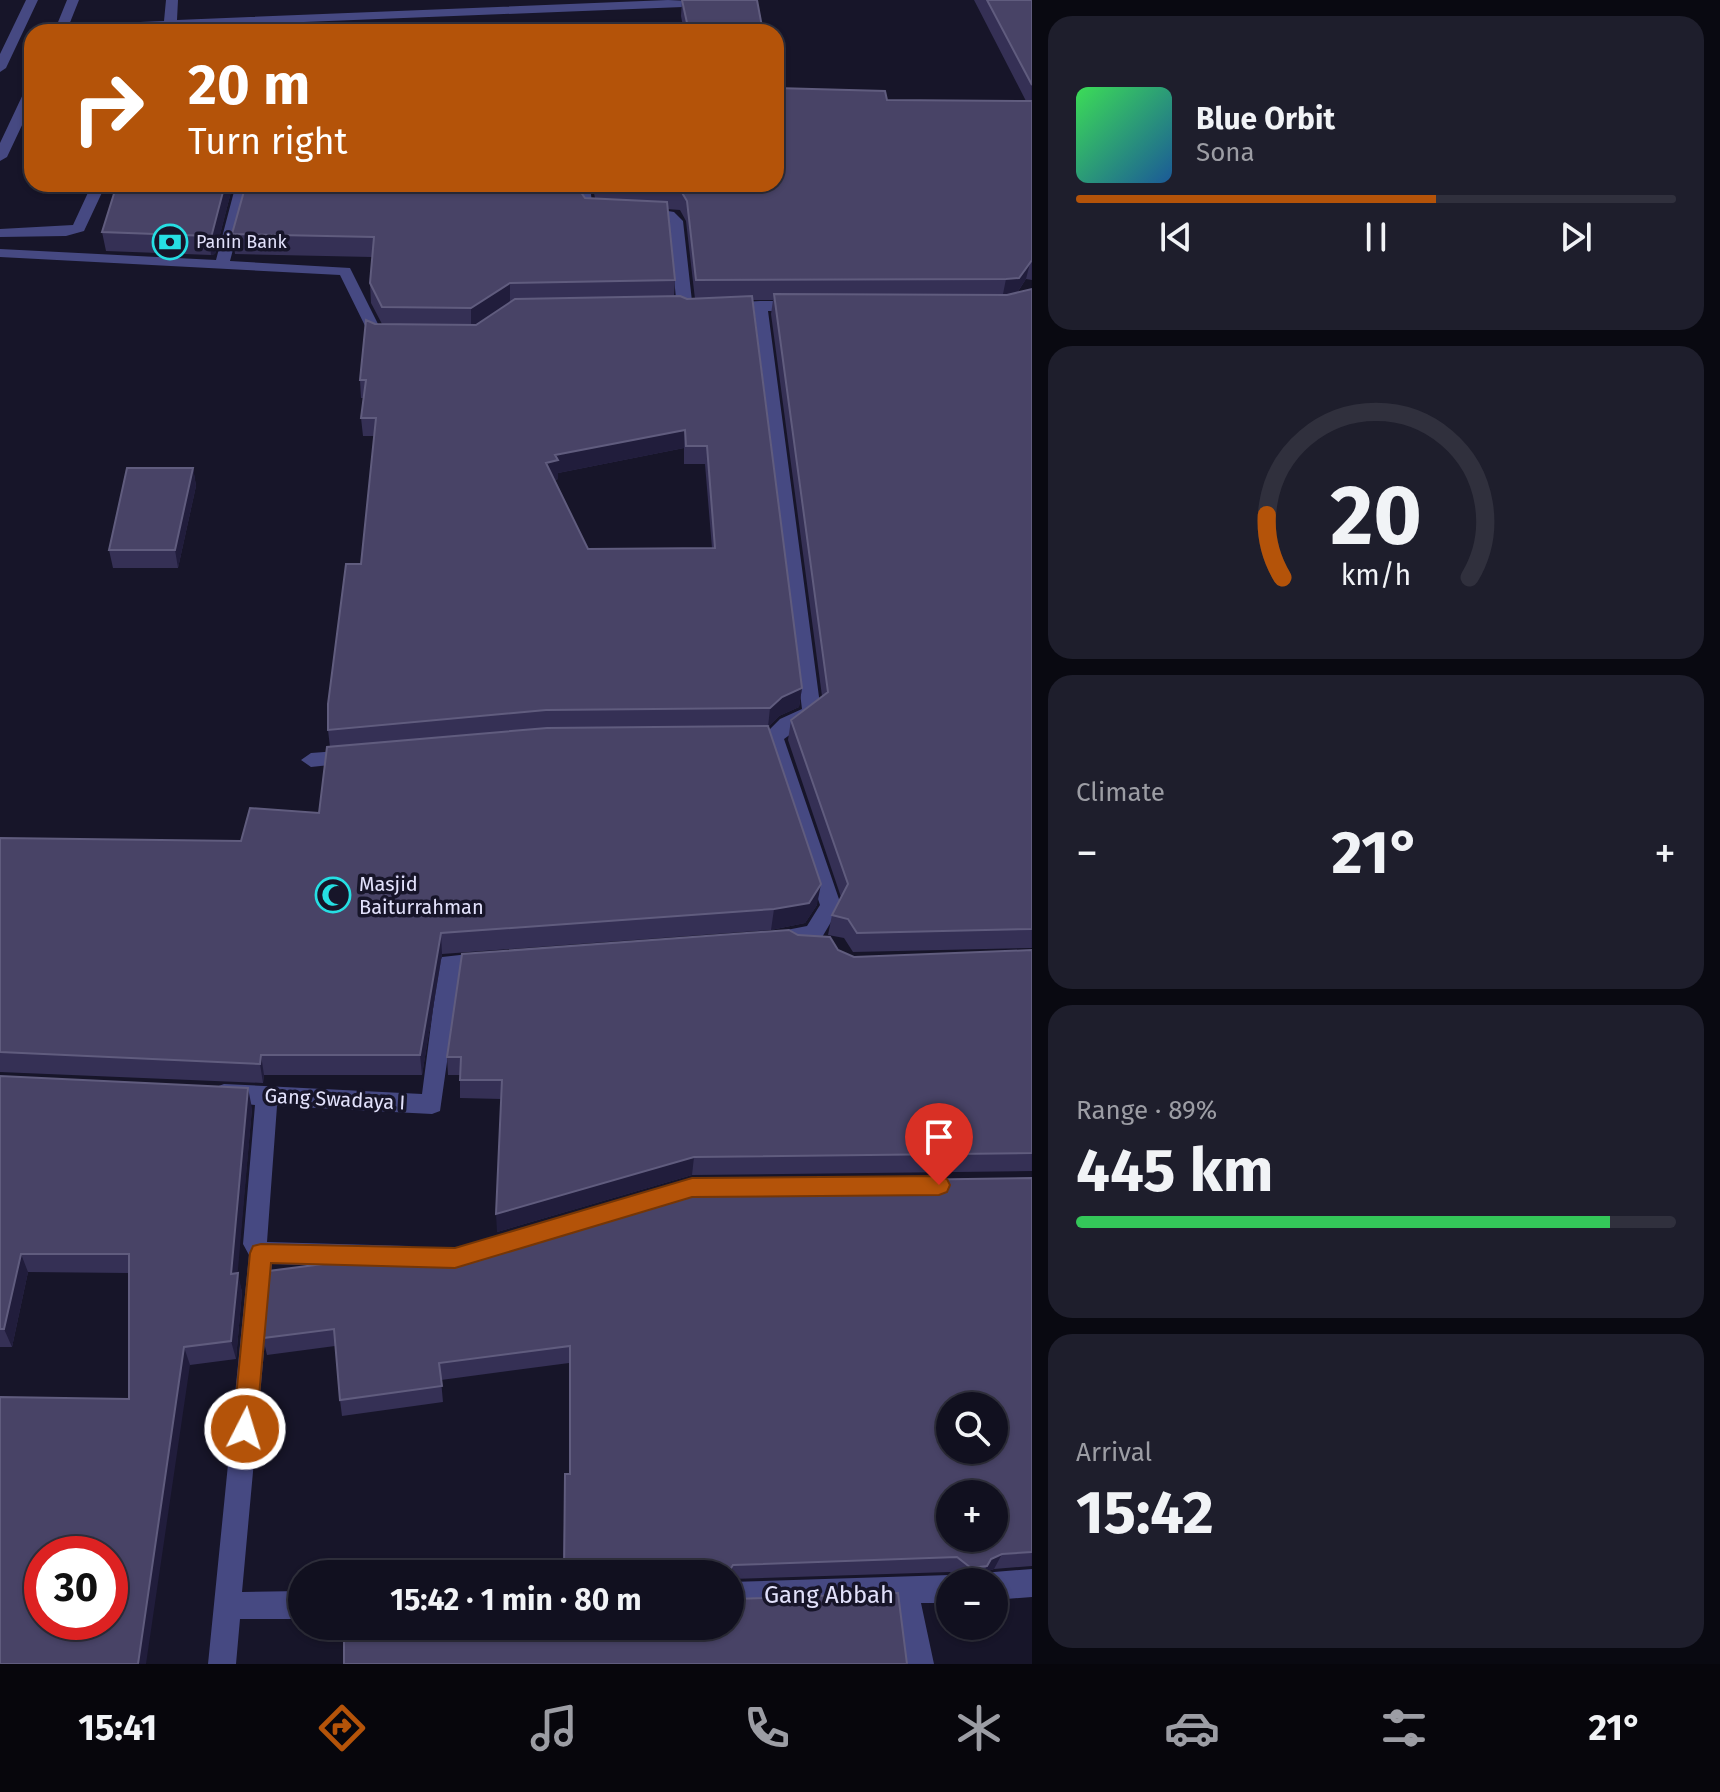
<!DOCTYPE html>
<html lang="en">
<head>
<meta charset="utf-8">
<style>
  body { margin:0; font-family:"Fira Sans",sans-serif; background:#1e1e2c; color:#f1f3f6; height:100vh; display:flex; flex-direction:column; font-size:30px; white-space:nowrap }
  * { box-sizing:border-box; margin:0 }
  p { font-size:26px; color:#9c9da4 }
  .icon { flex:none; width:44px; height:44px; fill:none; stroke:currentColor; stroke-width:2; stroke-linecap:round; stroke-linejoin:round }
  .map { position:relative; flex:1; overflow:hidden }
  .side { display:flex; flex-direction:column; gap:16px; padding:16px; background:#090911; width:688px }
  .side>* { flex:none }
  .hud { position:absolute; left:24px; top:24px; width:760px; height:168px; border-radius:24px; box-shadow:0 2px 6px #0004,0 0 0 2px #30303d; background:#b45309; color:#fff; overflow:hidden }
  .buttons { position:absolute; left:936px; top:1392px; display:grid; gap:16px }
  .buttons a { display:grid; place-items:center; width:72px; height:72px; border-radius:50%; background:#11101f; box-shadow:0 2px 6px #0004,0 0 0 2px #30303d; font-size:40px }
  .speed { position:absolute; left:24px; top:1536px; display:flex; gap:16px; font-size:40px; font-weight:700; text-align:center }
  .speed>* { display:grid; place-content:center; width:104px; height:104px; border-radius:50%; background:#11101f; box-shadow:0 2px 6px #0004,0 0 0 2px #30303d; line-height:1 }
  .speed .limit { border:12px solid #d22; background:#fff; color:#111 }
  .pin { position:absolute; display:grid; place-items:center; width:68px; height:68px; color:#fff; margin:-82px -34px; border-radius:50% 50% 50% 0; rotate:-45deg; box-shadow:0 0 8px #0007 }
  .pin .icon { rotate:45deg }
  .me { position:absolute; width:88px; margin:-44px; rotate:5deg; stroke-linejoin:round; filter:drop-shadow(0 0 6px #0008) }
  .turn { display:flex; align-items:center; gap:28px; height:168px; padding:0 32px; font-size:36px }
  .turn .icon { width:104px; height:104px; stroke-width:2.5 }
  .turn b { display:block; font-size:56px; line-height:68px }
  .big { font-size:60px; font-weight:700; line-height:1.1 }
  .side .widget { flex:1; display:flex; flex-direction:column; justify-content:center; gap:12px; min-width:0; padding:0 28px; border-radius:24px; background:#1e1e2c }
  .side .dial { align-items:center; gap:0 }
  .dial svg { height:208px; overflow:visible; fill:none; stroke:#30303d; stroke-width:7; stroke-linecap:round; text-anchor:middle }
  .dial text { fill:#f1f3f6; stroke:none }
  .song { display:flex; align-items:center; gap:24px }
  .cover { width:96px; height:96px; border-radius:12px; background:linear-gradient(135deg,hsl(130 70% 55%),hsl(210 70% 35%)) }
  .played { height:8px; border-radius:4px; background:linear-gradient(90deg,#b45309 60%,#30303d 60%) }
  .keys { display:flex; justify-content:space-around; direction:ltr }
  .heat { display:flex; justify-content:space-between; align-items:center; font-size:44px; direction:ltr }
  .charge { height:12px; border-radius:6px; background:linear-gradient(90deg,#34c759 89%,#30303d 0) }
  .trip { position:absolute; left:288px; top:1560px; width:456px; height:80px; border-radius:40px; background:#11101f; box-shadow:0 2px 6px #0004,0 0 0 2px #30303d; font-weight:700; line-height:80px; text-align:center }
  .dock { display:flex; height:128px; justify-content:space-around; align-items:center; background:#07060c; color:#9c9da4 }
  .dock .icon { width:56px; height:56px }
  .dock .current { color:#b45309 }
  .dock b { font-size:36px; color:#f1f3f6 }
  main { display:flex; flex:1; min-height:0 }
  .map>svg:first-child { display:block }
</style>
</head>
<body>
<main>
<div class="map">
<svg width="1032" height="1664" viewBox="0 0 1032 1664">
  <rect width="100%" height="100%" fill="#171529"/>
  <g fill="none" stroke-linecap="round" stroke-linejoin="round">
    <path fill="#464982" fill-rule="evenodd" d="M26,0H38L6,68L0,72V54Z
      M67,0H79L69,25L164,21L166,0H178L177,20L668,0L714,2L708,6L54,32Z
      M32,86V104L7,157L0,161V143L25,90Z
      M92,184H106L84,231L66,236L0,237V229L73,225Z
      M236,184H250L230,261L350,268L381,330L392,332V338H371L340,275L0,257V249L216,260Z
      M576,184H590L592,204L606,211V217L585,214L578,204Z
      M650,208L674,212L683,221L693,310L690,313L685,315L677,310L669,222C658,214 643,222 634,213Z
      M760,301H799L807,306L799,311H768L821,712L784,739L841,905L821,939L778,947L771,945L767,939L771,933L807,926L820,905L767,744L755,742L752,737L755,732L769,730L780,719L802,709L753,312L727,313L719,308L727,303Z
      M351,750L358,752L361,757L358,762L311,767L301,760L311,753Z
      M487,952L494,954L498,960L494,966L460,971L440,1111L432,1114L277,1106L267,1242L409,1246L417,1249L421,1257L417,1265L409,1268L272,1264L242,1592L302,1591V1619H240L236,1664H208L249,1255L243,1244L255,1105L216,1101L213,1094L216,1087L224,1084L422,1094L439,963L442,957Z
      M1032,1569V1597L994,1600V1582H982L984,1576L994,1572Z
      M950,1575L961,1582H950V1603H921L934,1664H906L894,1604L730,1610V1582Z"/>
  </g>
  <path fill="#353055" fill-rule="evenodd" d="M682,0H757L763,32H684L681,16Z
    M974,0H1032V280L1026,279L1017,293L1032,289V948L853,952L844,938L828,935L832,915L841,897L788,740L791,720L822,696L771,314L773,300H753L802,688L799,707L779,716L768,727L817,905L805,923L771,930L442,954L422,1075H264L263,1083L0,1072V838L241,841L319,813L330,747L328,730L361,564L374,436H363L361,418L364,398H361L360,380L375,324H382L371,303L370,283L372,257L235,254L232,234L585,198H595L592,184H776L887,100L1026,101ZM667,209L680,210L686,221L695,299H687L674,297L675,280ZM684,448V464H705L712,548L588,549L555,480L558,479V473Z
    M117,184H233L215,254L211,255L106,251L102,232Z
    M193,468L196,486L178,568H113L109,550Z
    M798,935L854,957L1032,950V1171L692,1175L497,1232L501,1099L460,1098V1075H448L447,1057Z
    M0,1076L252,1108L237,1273L242,1292L236,1359L190,1365L129,1399V1273L28,1272L12,1347H0Z
    M1032,1178V1566L994,1569L983,1573L979,1580L967,1582H963L950,1572L731,1579L344,1664L730,1574H563L565,1474H569V1363L441,1380L443,1402L342,1416L340,1400L335,1346L267,1355L263,1338L455,1254Z"/>
  <path fill="#211d3c" d="M225,184H233L215,254L211,255L209,236Z
    M1031,259L1026,279L1014,297L1002,299L1006,279Z
    M510,283V303L471,328V308Z
    M685,430L684,448L558,473V479L546,482V463L555,455Z
    M193,468L196,486L178,568L175,550Z
    M802,688L799,707L779,716L768,727L770,708L782,697Z
    M821,884L817,905L805,923L771,930L774,909Z
    M441,933L442,954L422,1075L420,1055Z
    M261,1055L264,1075L263,1083L260,1064Z
    M248,1088L252,1108L236,1292L231,1274Z
    M694,1157L692,1175L497,1232L496,1214Z
    M21,1254L28,1272L12,1347L4,1329Z
    M238,1273L242,1292L236,1359L231,1341Z
    M184,1347L190,1365L146,1664H138Z
    M1002,1554L994,1569L983,1573L991,1559Z"/>
  <path fill="#484366" stroke="#605c7e" stroke-width="2" fill-rule="evenodd" d="M682,0H757L763,32H689Z
    M987,0H1032V85Z
    M776,88L885,91L887,100L1032,101V260L1019,278L1006,279L696,280L687,201L681,191L597,184H776Z
    M117,184H225L212,234L209,236L102,232Z
    M246,184H575L585,198L667,202L675,280L510,283L471,308L382,307L370,283L374,237L232,234Z
    M1032,289V929L857,933L848,919L832,915L848,884L791,720L828,692L774,294L1007,295Z
    M680,296L687,299L752,296L802,688L782,697L770,708L546,710L328,730V704L346,564H361L376,418H361L366,380H360L366,320L375,324L476,325L515,299ZM685,430L686,446H707L715,548L588,549L546,463L558,460L555,455Z
    M127,468H193L175,550H109Z
    M768,726L821,884L809,903L774,909L441,933L420,1055H261L260,1064L0,1052V838L241,841L250,808L319,813L327,747L547,728Z
    M789,930L798,935L830,937L838,950L854,957L1032,950V1153L694,1157L496,1214L502,1080H460L461,1057H447L462,954Z
    M0,1076L248,1088L231,1274L238,1273L231,1341L184,1347L138,1664H0V1397L129,1399V1254H21L4,1329H0ZM42,1554H110V1622H42Z
    M1032,1178V1552L1002,1554L991,1559L987,1566L971,1568L957,1557L733,1565L731,1568V1596L734,1599L898,1593L907,1664H344V1626H730V1574H564L565,1474H570V1346L439,1363L442,1386L340,1400L334,1329L263,1338L269,1271L408,1253L455,1254L695,1183ZM950,1406H994V1450H950ZM950,1494H994V1538H950Z"/>
  <path fill="#b45309" stroke="#753606" stroke-width="2" d="M939,1176L947,1179L950,1185L947,1192L939,1195L692,1197L455,1268L271,1263L256,1429L253,1437L245,1440L237,1437L233,1429L250,1253L253,1246L261,1244L455,1248L692,1178Z"/>
  <defs>
    <g id="bank-ring" transform="scale(1.8)"><circle r="9.5" fill="#171529" stroke="#26dfe3" stroke-width="1.5"/><path d="M-6-4H6V4H-6ZM0-2.3a2.3 2.3 0 1 0 0 4.6a2.3 2.3 0 1 0 0-4.6Z" fill="#26dfe3"/></g>
    <g id="mosque-ring" transform="scale(1.8)"><circle r="9.5" fill="#171529" stroke="#26dfe3" stroke-width="1.5"/><path d="M3.5-4.9A6 6 0 1 0 3.5 4.9A5 5 0 1 1 3.5-4.9Z" fill="#26dfe3"/></g>
  </defs>
  <g fill-rule="evenodd">
    <use href="#bank-ring" x="170" y="242"/>
    <use href="#mosque-ring" x="333" y="895"/>
  </g>
  <g text-anchor="middle" dominant-baseline="central" stroke-width="7" stroke-linejoin="round" paint-order="stroke">
    <g font-size="18" fill="#e2e1fb" stroke="#171529" text-anchor="start">
      <text x="196" y="242">Panin Bank</text>
    </g>
    <g font-size="20" fill="#e2e1fb" stroke="#171529" text-anchor="start">
      <text x="359" y="884">Masjid<tspan x="359" dy="23">Baiturrahman</tspan></text>
    </g>
    <g font-size="20" fill="#e2e1fb" stroke="#171529">
      <text transform="translate(335 1099) rotate(3)">Gang Swadaya I</text>
    </g>
    <g font-size="24" fill="#e2e1fb" stroke="#171529">
      <text x="829" y="1595">Gang Abbah</text>
    </g>
  </g>
</svg>
<div class="buttons">
<a><svg class="icon" aria-label="search" viewBox="0 0 24 24"><circle cx="10" cy="10" r="6"/><path d="M15 15l6 6"/></svg></a>
<a>+</a>
<a>−</a>
</div>
<div class="speed"><div class="limit">30</div></div>
<div class="pin" style="left:939px;top:1185px;background:#d93025"><svg class="icon" aria-label="arrive" viewBox="0 0 24 24"><path d="M6 21V4h12l-3 4 3 4H6"/></svg></div>
<svg class="me" style="left:245px;top:1429px" viewBox="-20 -20 40 40"><circle r="17" fill="#b45309" stroke="#fff" stroke-width="3"/><path d="M0-11L8 9 0 5-8 9z" fill="#fff"/></svg>
<div class="trip">15:42 · 1 min · 80 m</div>
<div class="hud">
<div class="turn"><svg class="icon" aria-label="right" viewBox="0 0 24 24"><path d="M7 20v-9h11M14 6l5 5-5 5"/></svg><div><b>20 m</b>Turn right</div></div>
</div>
</div>
<section class="side">
<div class="widget">
<div class="song"><i class="cover"></i><div><b>Blue Orbit</b><p>Sona</p></div></div>
<div class="played"></div>
<div class="keys"><svg class="icon" aria-label="previous" viewBox="0 0 24 24"><path d="M18 5L8 12l10 7zM5 5v14"/></svg><svg class="icon" aria-label="pause" viewBox="0 0 24 24"><path d="M8 5v14M16 5v14"/></svg><svg class="icon" aria-label="next" viewBox="0 0 24 24"><path d="M6 5l10 7-10 7zM19 5v14"/></svg></div>
</div>
<div class="widget dial"><svg viewBox="0 0 100 80">
<path d="M14 69A42 42 0 1 1 86 69"/>
<path d="M14 69A42 42 0 0 1 8 45" stroke="#b45309"/>
<text x="50" y="56" font-size="32" font-weight="700">20</text>
<text x="50" y="72" font-size="11">km/h</text>
</svg></div>
<div class="widget"><p>Climate</p>
<div class="heat"><a>−</a><b class="big">21°</b><a>+</a></div>
</div>
<div class="widget"><p>Range · 89%</p><b class="big">445 km</b><div class="charge"></div></div>
<div class="widget"><p>Arrival</p><b class="big">15:42</b></div>
</section>
</main>
<nav class="dock">
<b>15:41</b>
<svg class="icon current" aria-label="directions" viewBox="0 0 24 24"><path d="M12 3l9 9-9 9-9-9zM9 14v-3h6M13 9l2 2-2 2"/></svg>
<svg class="icon" aria-label="music" viewBox="0 0 24 24"><path d="M9 18V5l10-2v13"/><circle cx="6" cy="18" r="3"/><circle cx="16" cy="16" r="3"/></svg>
<svg class="icon" aria-label="phone" viewBox="0 0 24 24"><path d="M5 4h4l2 5-3 2q2 4 5 5l2-3 5 2v4C11 20 4 13 5 4z"/></svg>
<svg class="icon" aria-label="climate" viewBox="0 0 24 24"><path d="M12 3v18M4 7l16 10M4 17L20 7"/></svg>
<svg class="icon" aria-label="car" viewBox="0 0 24 24"><path d="M5 17H2v-5l4-1 3-4h7l3 4 3 1v5h-3M9 17h6M6 11h13"/><circle cx="7" cy="17" r="2"/><circle cx="17" cy="17" r="2"/></svg>
<svg class="icon" aria-label="filters" viewBox="0 0 24 24"><path d="M4 7h16M4 17h16"/><circle cx="9" cy="7" r="2"/><circle cx="15" cy="17" r="2"/></svg>
<b>21°</b>
</nav>
</body>
</html>
